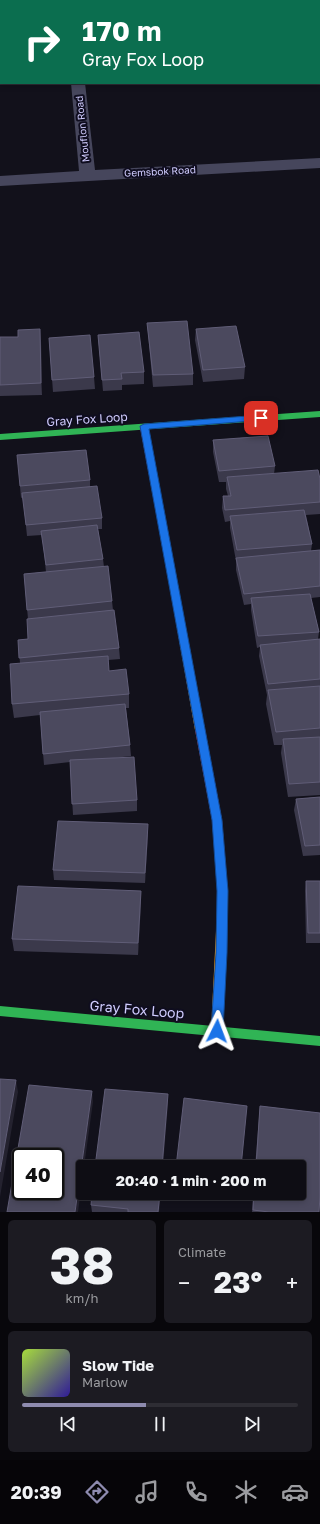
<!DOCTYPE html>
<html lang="en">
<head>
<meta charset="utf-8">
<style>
  body { margin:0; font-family:"Golos Text",sans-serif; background:#1c1b22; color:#f1f3f6; height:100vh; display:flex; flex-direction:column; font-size:15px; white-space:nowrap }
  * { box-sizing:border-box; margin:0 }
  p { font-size:13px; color:#9b9ca0 }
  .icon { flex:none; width:22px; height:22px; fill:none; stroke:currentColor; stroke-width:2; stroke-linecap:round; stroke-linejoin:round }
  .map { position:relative; height:1212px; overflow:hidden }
  .panel { display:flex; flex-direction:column; gap:8px; padding:8px; background:#08070b; flex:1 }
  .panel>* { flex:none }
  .banner { position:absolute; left:0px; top:0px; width:320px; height:84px; box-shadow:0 2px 6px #0003,0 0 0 1px #2e2d34; background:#0b6e4f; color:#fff; overflow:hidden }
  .speed { position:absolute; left:12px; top:1148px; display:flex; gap:8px; font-size:20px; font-weight:700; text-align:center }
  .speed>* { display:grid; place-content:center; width:52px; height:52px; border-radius:50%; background:#0e0d14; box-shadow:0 2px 6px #0003,0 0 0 1px #2e2d34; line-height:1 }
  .speed .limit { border:2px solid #111; border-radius:6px; background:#fff; color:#111 }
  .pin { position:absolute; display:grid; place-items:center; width:34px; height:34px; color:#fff; margin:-17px; border-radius:8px; box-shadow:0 2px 6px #0006 }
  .me { position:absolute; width:44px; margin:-22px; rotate:3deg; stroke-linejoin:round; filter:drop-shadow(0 0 3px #0008) }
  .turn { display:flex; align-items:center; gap:14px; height:84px; padding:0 16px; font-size:18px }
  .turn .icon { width:52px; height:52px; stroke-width:2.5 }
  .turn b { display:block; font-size:28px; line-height:34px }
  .big { font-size:30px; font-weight:700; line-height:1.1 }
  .panel .card { flex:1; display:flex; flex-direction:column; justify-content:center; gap:6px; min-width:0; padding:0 14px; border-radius:6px; background:#1c1b22 }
  .panel .dial { align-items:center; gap:0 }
  .dial b { font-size:52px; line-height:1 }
  .song { display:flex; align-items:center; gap:12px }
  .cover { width:48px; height:48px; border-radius:6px; background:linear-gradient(135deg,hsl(80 70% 55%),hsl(250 70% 35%)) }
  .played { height:4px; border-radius:2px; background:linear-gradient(90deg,#8e8baf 45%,#2e2d34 45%) }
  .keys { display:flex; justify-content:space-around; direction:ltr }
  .heat { display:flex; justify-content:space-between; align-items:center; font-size:22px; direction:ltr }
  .panel .tiles { flex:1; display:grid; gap:8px; grid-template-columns:1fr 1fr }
  .card:last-child { grid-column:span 2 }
  .trip { position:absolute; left:76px; top:1160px; width:230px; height:40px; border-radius:4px; background:#0e0d14; box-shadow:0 2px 6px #0003,0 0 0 1px #2e2d34; font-weight:700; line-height:40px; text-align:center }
  .tabs { display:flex; height:64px; justify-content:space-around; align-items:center; background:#060508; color:#9b9ca0 }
  .tabs .icon { width:28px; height:28px }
  .tabs .selected { color:#8e8baf }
  .tabs b { font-size:18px; color:#f1f3f6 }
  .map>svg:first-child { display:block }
</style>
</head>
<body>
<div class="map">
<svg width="320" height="1212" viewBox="0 0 320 1212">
  <rect width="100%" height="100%" fill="#12111b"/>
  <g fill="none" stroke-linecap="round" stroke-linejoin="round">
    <path fill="#46465c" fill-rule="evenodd" d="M63,0H77V1H63Z
      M299,0H313V1H299Z
      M319,37H320V48H319Z
      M71,83H85L95,170L320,158V168L0,186V176L79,171Z"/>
    <path fill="#30b455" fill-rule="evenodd" d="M320,411V417L0,440V434Z
      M0,1006L320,1036V1046L0,1016Z"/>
    <path fill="#ff9f0a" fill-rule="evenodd" d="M169,557L173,560L205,730L203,733L200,734L197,733L195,730L165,560Z
      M221,865L225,867L228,891L223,1031L221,1035L217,1036L213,1035L211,1031L218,891L216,870L217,867Z"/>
    <path fill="#e5322d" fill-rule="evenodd" d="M144,424L148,427L173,560L169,563L165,560L140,427Z
      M200,726L203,727L205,730L222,820L226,870L225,873L221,875L217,873L216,870L212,820L195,730L197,727Z"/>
  </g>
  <path fill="#3b394b" d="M147,323L193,374V385L153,387L148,334Z
    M196,329L245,367L244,379L203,382L195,340Z
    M98,335L144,372V384L122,385V390L103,391Z
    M0,337L41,340L42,395L0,396Z
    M49,338L94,377L95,389L53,392Z
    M213,440L275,466L274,474L320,479V514L306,515L312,544L311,551L320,550V597L311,598L319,632L318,639H320V795L288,797L281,753L282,745H274L266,704L267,695L259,656L260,647L257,648L251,610V604L244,605L236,570V561L230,528V521L225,522L222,508L223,496H228L226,489V482H219L213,452Z
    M90,480V486L102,518V529H98L103,559L104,567L112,601L113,610L119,648L120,659L108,660L109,671L129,694V708H126L130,745L131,756L114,758L137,800V811L73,815L70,762L44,765L40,715L14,718L12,704L20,663L18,640L28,639V619L24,574L46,572L42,535L27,536L23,497L21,498L20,486Z
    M320,797V855L303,856L294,810L296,799Z
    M148,835L145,883L54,880L53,870Z
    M306,881H320V943H306L305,891Z
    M141,891V904L138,955L14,951L12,939Z
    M260,1106L320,1113V1196L319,1212H252L253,1193H299V1167H255L259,1117Z
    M92,1193H160L159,1212H92L91,1205Z"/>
  <path fill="#24222f" d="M40,329L41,340L42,395L41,383Z
    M148,824V835L145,883V873Z
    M141,891V904L138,955V943Z
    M16,1080L18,1092L0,1197V1172Z
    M92,1091L93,1102L84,1167H83V1174L78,1212H75Z
    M168,1094V1105L163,1167H162Z
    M160,1193L159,1212H158Z"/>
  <path fill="#4b495e" stroke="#605d77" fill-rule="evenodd" d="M187,321L193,374L153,375L147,323Z
    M236,326L245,367L203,370L196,329Z
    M40,329L41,383L0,385V337H18V330Z
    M139,332L144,372L121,373L122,379L102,380L98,335Z
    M90,335L94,377L52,380L49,338Z
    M268,436L275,466L219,471L213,440Z
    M86,450L90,480L20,486L17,455Z
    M318,470L320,479V502L225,510L223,496H231L227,477Z
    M97,486L102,518L26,525L22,493Z
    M304,510L312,544L237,550L230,516Z
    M97,525L103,559L46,565L41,531Z
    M320,550V586L244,594L236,558Z
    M108,566L112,601L27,610L24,574Z
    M310,594L319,632L258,636L251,598Z
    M114,610L119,648L19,658L18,640L28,639L27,619Z
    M320,639V679L268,684L260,645Z
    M108,656L109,671L126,669L129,694L12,704L10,664Z
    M320,686V728L276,732L268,690Z
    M125,704L130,745L43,754L40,712Z
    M320,737V782L289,784L283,739Z
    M134,757L137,800L72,804L70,760Z
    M320,797V845L305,846L296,799Z
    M58,821L148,824L145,873L53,870Z
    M306,881H320V933H308Z
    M18,886L141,891L138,943L12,939Z
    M0,1079L16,1080L0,1172Z
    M29,1085L92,1091L75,1212H7ZM21,1157H55V1191H21Z
    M105,1089L168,1094L162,1167H95Z
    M184,1098L247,1106L241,1167H176Z
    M260,1106L320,1113V1196L319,1212H269L253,1210L254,1193H299V1167H256Z
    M92,1193H160L158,1212H128V1209L91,1205Z"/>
  <path fill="#1a73e8" stroke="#114b97" d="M261,415L264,416V420L149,429L222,820L228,891L227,953L223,1031L221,1034L217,1036L213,1034L211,1031L216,953L217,891L212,820L140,426L144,424Z"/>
  <g text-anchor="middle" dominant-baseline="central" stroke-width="4" stroke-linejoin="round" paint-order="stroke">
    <g font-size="10" fill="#d0ccfe" stroke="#0f0d1f">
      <text transform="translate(82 129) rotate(-96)">Mouflon Road</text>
      <text transform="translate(160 171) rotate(-3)">Gemsbok Road</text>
    </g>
    <g font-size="12" fill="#d0ccfe" stroke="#0f0d1f">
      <text transform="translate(87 419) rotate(-4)">Gray Fox Loop</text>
    </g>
    <g font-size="14" fill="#d0ccfe" stroke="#0f0d1f">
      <text transform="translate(137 1009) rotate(5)">Gray Fox Loop</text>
    </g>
  </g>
</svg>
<div class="speed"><div class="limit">40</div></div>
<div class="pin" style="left:261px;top:418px;background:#d93025"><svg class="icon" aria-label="arrive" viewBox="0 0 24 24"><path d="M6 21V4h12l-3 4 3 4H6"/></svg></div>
<svg class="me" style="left:217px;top:1031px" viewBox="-20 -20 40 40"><path d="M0-17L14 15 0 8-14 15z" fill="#1a73e8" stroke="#fff" stroke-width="4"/></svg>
<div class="trip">20:40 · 1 min · 200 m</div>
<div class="banner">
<div class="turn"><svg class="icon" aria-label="right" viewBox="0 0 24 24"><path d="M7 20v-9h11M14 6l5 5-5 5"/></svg><div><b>170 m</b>Gray Fox Loop</div></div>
</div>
</div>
<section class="panel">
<div class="tiles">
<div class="card dial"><b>38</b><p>km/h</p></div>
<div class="card"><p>Climate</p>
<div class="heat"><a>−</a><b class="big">23°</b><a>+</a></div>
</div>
<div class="card">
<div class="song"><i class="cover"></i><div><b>Slow Tide</b><p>Marlow</p></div></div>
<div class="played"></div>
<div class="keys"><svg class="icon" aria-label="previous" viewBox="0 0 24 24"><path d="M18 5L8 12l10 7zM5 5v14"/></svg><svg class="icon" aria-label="pause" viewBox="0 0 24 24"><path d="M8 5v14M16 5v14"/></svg><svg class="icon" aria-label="next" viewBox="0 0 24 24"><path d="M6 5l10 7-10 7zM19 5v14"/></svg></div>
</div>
</div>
</section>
<nav class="tabs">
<b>20:39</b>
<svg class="icon selected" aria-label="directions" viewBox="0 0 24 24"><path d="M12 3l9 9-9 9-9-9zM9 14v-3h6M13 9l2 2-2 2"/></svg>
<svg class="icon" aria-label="music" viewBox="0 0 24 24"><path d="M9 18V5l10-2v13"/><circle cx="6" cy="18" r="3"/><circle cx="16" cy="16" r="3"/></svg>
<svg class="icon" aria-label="phone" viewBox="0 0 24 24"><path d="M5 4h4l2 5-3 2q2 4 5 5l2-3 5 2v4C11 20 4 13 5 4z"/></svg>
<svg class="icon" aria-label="climate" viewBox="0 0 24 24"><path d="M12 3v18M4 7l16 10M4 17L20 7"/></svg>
<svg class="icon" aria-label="car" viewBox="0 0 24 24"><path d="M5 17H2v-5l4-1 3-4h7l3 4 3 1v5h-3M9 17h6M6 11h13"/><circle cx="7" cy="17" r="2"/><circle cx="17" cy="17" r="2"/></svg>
</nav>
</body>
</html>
